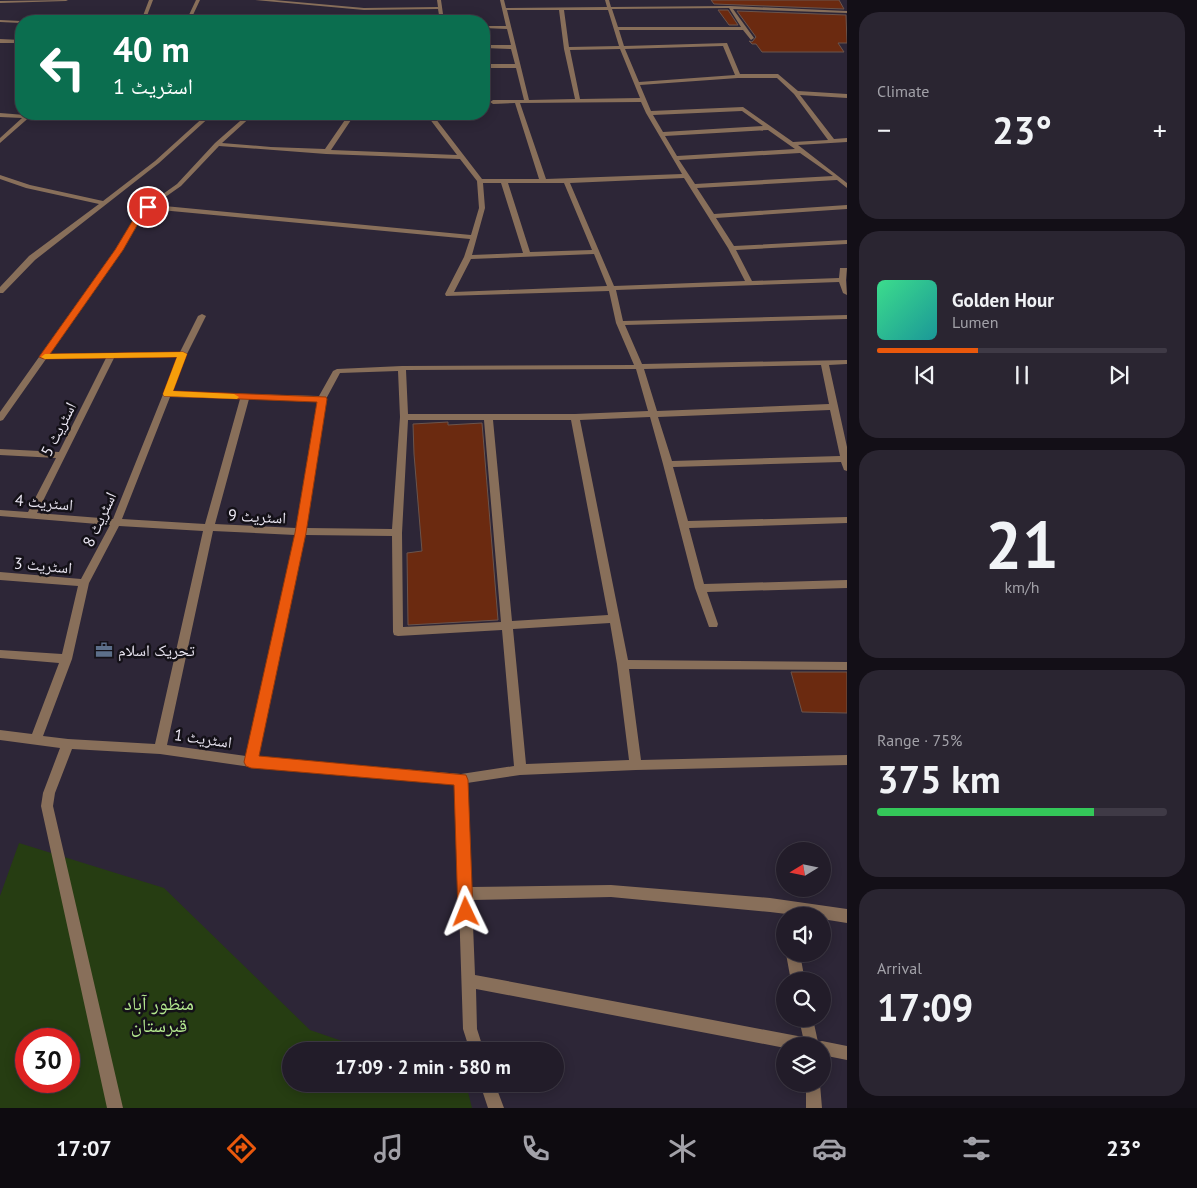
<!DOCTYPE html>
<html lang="en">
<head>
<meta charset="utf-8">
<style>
  body { margin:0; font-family:"PT Sans","Noto Naskh Arabic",sans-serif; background:#2a2531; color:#f1f3f6; height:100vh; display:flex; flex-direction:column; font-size:19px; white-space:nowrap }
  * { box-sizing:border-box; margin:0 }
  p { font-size:16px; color:#a2a1a8 }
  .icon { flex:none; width:28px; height:28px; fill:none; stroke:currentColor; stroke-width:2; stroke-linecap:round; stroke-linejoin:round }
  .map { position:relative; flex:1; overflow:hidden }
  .panel { display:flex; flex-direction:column; gap:12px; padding:12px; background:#130f17; width:350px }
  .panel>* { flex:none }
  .guide { position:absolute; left:15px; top:15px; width:475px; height:105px; border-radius:20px; box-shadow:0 2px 12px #0003,0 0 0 1px #3f3a46; background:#0b6e4f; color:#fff; overflow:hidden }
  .needle { width:32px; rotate:260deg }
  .buttons { position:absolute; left:776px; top:842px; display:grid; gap:10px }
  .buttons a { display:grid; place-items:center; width:55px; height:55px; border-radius:50%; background:#221c29; box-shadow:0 2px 12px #0003,0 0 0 1px #3f3a46; font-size:25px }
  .speed { position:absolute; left:15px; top:1028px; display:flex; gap:10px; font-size:25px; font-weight:700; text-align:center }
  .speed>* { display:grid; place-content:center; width:65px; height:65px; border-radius:50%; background:#221c29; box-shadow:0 2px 12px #0003,0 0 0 1px #3f3a46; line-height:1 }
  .speed .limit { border:8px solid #d22; background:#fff; color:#111 }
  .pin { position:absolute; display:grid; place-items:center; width:42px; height:42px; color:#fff; margin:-21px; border:2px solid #fff; border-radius:50%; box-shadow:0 1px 5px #0007 }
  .me { position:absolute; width:55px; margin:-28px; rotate:358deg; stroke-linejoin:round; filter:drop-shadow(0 0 4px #0008) }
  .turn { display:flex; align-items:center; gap:18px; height:105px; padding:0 15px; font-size:22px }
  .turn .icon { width:65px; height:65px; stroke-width:2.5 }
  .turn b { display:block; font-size:35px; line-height:42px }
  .big { font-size:38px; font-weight:800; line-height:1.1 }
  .panel .card { flex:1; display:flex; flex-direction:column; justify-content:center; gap:8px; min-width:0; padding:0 18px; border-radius:20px; background:#2a2531 }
  .panel .dial { align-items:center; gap:0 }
  .dial b { font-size:65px; line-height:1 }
  .song { display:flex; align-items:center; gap:15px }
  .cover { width:60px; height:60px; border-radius:8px; background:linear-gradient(135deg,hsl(150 70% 55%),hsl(180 70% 35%)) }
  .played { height:5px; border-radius:2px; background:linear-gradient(90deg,#ea580c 35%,#3f3a46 35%) }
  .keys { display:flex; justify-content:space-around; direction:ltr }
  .heat { display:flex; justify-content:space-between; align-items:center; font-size:28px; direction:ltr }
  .charge { height:8px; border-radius:4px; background:linear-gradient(90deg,#34c759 75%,#3f3a46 0) }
  .trip { position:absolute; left:282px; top:1042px; width:282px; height:50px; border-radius:25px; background:#221c29; box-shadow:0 2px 12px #0003,0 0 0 1px #3f3a46; font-weight:800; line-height:50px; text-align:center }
  .tab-bar { display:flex; height:80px; justify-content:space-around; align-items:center; background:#0e0b10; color:#a2a1a8 }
  .tab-bar .icon { width:35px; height:35px }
  .tab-bar .selected { color:#ea580c }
  .tab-bar b { font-size:22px; color:#f1f3f6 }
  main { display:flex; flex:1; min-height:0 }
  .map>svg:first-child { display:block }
</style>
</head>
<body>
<main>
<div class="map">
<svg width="847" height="1108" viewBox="0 0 847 1108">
  <rect width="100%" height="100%" fill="#2d2637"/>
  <path fill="#263d12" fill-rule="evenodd" d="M19,843L164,888L310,1030L371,1051H291V1084H466L472,1108H0V896ZM26,1039H69V1081H26Z"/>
  <path fill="#6b2a10" stroke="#6b544c" d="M711,0H839L844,9L714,4Z
    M718,10H728L738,25H729Z
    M737,11L846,15L847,43H838L844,52H762L756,44H752L749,41L752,42L756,37Z
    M448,422V425L482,423L498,620L408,625L407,553L422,551L414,454L413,424Z
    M791,672H847V713L802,712Z"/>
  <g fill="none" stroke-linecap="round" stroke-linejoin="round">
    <path fill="#886f5a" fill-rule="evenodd" d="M68,0L66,1L0,3V1Z
      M149,0H153L145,21H141Z
      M196,0H200L193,15L346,20L348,21H308L188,17Z
      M255,0H274L364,8L438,7L437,0H441L444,21H440L438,9L364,10Z
      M500,0H504L506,8L607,7L605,0H609L611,7L730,6L847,11V13L733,9L754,38L751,40L743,30H619L624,46L727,43L740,74H778L798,91L847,94V98L800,95L834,139L847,138V142L798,145L847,183V188L837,180L697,188L714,214L847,205V209L716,218L734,246L847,240V244L736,250L752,281L839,278L840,268H847L846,280L847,295L843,293L839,282L616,290L623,321L847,315V319L625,325L642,364L847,360V364L829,365L847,447V471L844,470L841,462L673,467L688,521L847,517V523L689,528L704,584L847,580V588L707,592L718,624L717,627H709L695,588L663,464L650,417L580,420L628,660L847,662V670L629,669L641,760L847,755V765L636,770L520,775L467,783L471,887L611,885L770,898L847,909V923L822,919V916H803L770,912L611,897L472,900L475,975L803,1037L799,1019H813L818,1042L822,1041L847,1046V1060L822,1055V1046H785V1048L476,989L477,1029L484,1051H470L463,1029L455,784L251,767L160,754L72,749L55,793L53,806L123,1108H107L41,806L43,793L60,748L0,740V730L32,734L59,663L0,658V650L62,654L78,586L0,580V572L81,579L110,525L0,516V510L28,512L56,458L0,455V449L59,452L106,358L46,359L3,420L0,421V412L115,250L139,211L177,184L215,143L248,114H254L222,143L271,147L325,149L349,114H355L331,150L457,155L426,114H432L482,179H539L515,103L493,104L490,102L493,100H524L516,68H484V64H515L511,49L484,48V45H511L507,29L484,28V26H506ZM729,8L741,27H618L612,9ZM507,10H559L564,49L575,99L529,100ZM564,10H608L619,46L569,47ZM723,46L735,75L639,82L625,49ZM620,49L640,98L580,99L570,50ZM738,78H777L794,94L828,140L793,142L743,107L651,111L640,85ZM641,102L646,113L682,174L546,179L520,103ZM742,111L763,126L663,132L653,115ZM768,130L795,149L677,156L665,136ZM219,146L326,154L460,159L477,181L479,208L471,235L154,205L181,186ZM800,153L833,176L695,184L679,160ZM684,178L728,248L745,281L614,286L570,183ZM483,183H501L523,253L472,255L485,208ZM508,183H564L592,250L530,252ZM150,209L470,239L464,257L445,294L446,296L609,291L616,323L634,365L402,366L337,369L333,371L319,396L172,392L187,354L206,316L202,314L198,316L180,352L50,354L123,250L144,213ZM594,254L607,286L454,292L471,259ZM178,357L113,519L37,513L114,358ZM821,365L829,404L657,411L644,369ZM636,369L648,411L575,414H408L406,370ZM398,371L400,417L392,529L306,528L326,399L340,373ZM170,397L240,399L205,524L122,519ZM249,399L317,402L296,528L215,524ZM830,410L840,456L672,461L658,417ZM408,420H484L501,622L403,627L402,533ZM493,420H571L608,615L512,621ZM119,526L203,531L155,744L68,739L43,736L72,659L89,583ZM213,531L295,535L246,756L167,745ZM305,535L392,536L393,632L394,635L398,636L502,630L514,766L461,774L258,757ZM610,623L617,664L629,760L526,764L513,629Z
      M0,20L21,21H23H21V23L0,22Z
      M0,39L21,40V43H0Z
      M0,113L25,115L33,114L0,143V138L22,118L0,117Z
      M207,114H213L159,163L35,260L3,293H0V287L29,256L99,204L26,188L0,179V175L30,185L103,201L155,161Z
      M786,954H800L805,981H791Z
      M480,1084H495L504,1108H488Z
      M806,1084H820L822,1108H806Z"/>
  </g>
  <path fill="#ea580c" stroke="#983908" d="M146,205L152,207L144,213L123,250L50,354L183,352L187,354L173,391L326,397L327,399L306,533L259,756L466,775L468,780L473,912L471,917L466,919L460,917L458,912L454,785L251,768L246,766L244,762L295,533L317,402L164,396L163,394L177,357L44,359L39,357L115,250L139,210Z"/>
  <path fill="#f59e0b" d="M183,352L187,354L173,391L234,394L239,397L237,399L164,396L163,394L177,357L45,359L41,357L45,354Z"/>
  <defs>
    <g id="office-bare" transform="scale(1.35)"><path d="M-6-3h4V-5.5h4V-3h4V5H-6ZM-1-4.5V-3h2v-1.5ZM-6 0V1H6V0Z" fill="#5c6f8a" stroke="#141118" stroke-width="2.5" paint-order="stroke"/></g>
  </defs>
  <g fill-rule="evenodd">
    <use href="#office-bare" x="104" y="650"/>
  </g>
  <g text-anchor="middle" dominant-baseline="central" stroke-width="5" stroke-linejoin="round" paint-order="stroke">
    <g font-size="16" fill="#ebe7f3" stroke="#141118">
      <text transform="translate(58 429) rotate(-63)">اسٹریٹ 5</text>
      <text transform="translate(44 502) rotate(5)">اسٹریٹ 4</text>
      <text transform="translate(257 516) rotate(3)">اسٹریٹ 9</text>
      <text transform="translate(99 519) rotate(-65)">اسٹریٹ 8</text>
      <text transform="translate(43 565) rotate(5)">اسٹریٹ 3</text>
      <text transform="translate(203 738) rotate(8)">اسٹریٹ 1</text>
    </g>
    <g font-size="16" fill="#ebe7f3" stroke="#141118" text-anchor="start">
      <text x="118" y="650">تحریک اسلام</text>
    </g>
    <g font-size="19" fill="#b4e98f" stroke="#141118">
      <text x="159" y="1003">منظور آباد<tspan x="159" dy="22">قبرستان</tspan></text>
    </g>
  </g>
</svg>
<div class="buttons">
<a><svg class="needle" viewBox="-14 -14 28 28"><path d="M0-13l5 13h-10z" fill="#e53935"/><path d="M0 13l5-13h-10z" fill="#a2a1a8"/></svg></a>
<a><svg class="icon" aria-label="sound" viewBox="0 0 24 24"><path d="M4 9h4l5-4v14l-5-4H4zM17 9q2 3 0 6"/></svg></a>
<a><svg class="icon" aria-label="search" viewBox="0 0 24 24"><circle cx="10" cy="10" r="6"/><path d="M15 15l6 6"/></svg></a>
<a><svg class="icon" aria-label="layers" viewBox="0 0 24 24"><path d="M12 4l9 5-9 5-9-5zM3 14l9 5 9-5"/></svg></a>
</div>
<div class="speed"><div class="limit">30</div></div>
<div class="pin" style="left:148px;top:207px;background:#d93025"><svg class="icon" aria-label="arrive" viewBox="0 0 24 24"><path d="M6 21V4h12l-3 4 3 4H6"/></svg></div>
<svg class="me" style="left:466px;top:912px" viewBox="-20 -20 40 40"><path d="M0-17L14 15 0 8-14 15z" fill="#ea580c" stroke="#fff" stroke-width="4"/></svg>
<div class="trip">17:09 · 2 min · 580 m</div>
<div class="guide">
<div class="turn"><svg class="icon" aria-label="left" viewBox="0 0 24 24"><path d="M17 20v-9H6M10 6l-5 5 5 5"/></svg><div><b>40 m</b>اسٹریٹ 1</div></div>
</div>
</div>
<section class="panel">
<div class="card"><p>Climate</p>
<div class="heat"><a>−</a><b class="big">23°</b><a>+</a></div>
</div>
<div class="card">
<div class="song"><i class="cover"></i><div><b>Golden Hour</b><p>Lumen</p></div></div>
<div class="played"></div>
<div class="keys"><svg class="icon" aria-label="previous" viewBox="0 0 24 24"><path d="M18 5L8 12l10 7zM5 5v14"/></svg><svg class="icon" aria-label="pause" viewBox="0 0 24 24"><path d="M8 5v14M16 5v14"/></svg><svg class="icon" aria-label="next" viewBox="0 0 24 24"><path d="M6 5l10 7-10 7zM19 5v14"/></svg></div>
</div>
<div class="card dial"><b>21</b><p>km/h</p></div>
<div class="card"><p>Range · 75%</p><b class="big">375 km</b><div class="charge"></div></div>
<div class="card"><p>Arrival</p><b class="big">17:09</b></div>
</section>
</main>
<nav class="tab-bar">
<b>17:07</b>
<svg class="icon selected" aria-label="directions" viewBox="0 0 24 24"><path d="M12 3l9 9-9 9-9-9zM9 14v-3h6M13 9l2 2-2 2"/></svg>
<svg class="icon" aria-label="music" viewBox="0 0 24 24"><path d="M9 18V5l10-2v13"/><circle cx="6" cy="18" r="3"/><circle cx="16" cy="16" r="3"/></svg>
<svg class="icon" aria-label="phone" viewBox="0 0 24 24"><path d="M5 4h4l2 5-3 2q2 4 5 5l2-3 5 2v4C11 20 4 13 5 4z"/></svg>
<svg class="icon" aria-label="climate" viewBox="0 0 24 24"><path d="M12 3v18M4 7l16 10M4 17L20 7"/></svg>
<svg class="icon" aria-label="car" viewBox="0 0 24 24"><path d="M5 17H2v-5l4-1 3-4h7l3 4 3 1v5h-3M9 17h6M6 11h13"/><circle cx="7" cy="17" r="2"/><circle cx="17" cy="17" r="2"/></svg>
<svg class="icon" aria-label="filters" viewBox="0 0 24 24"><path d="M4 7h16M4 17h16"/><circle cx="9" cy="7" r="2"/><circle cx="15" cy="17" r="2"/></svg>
<b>23°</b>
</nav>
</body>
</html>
